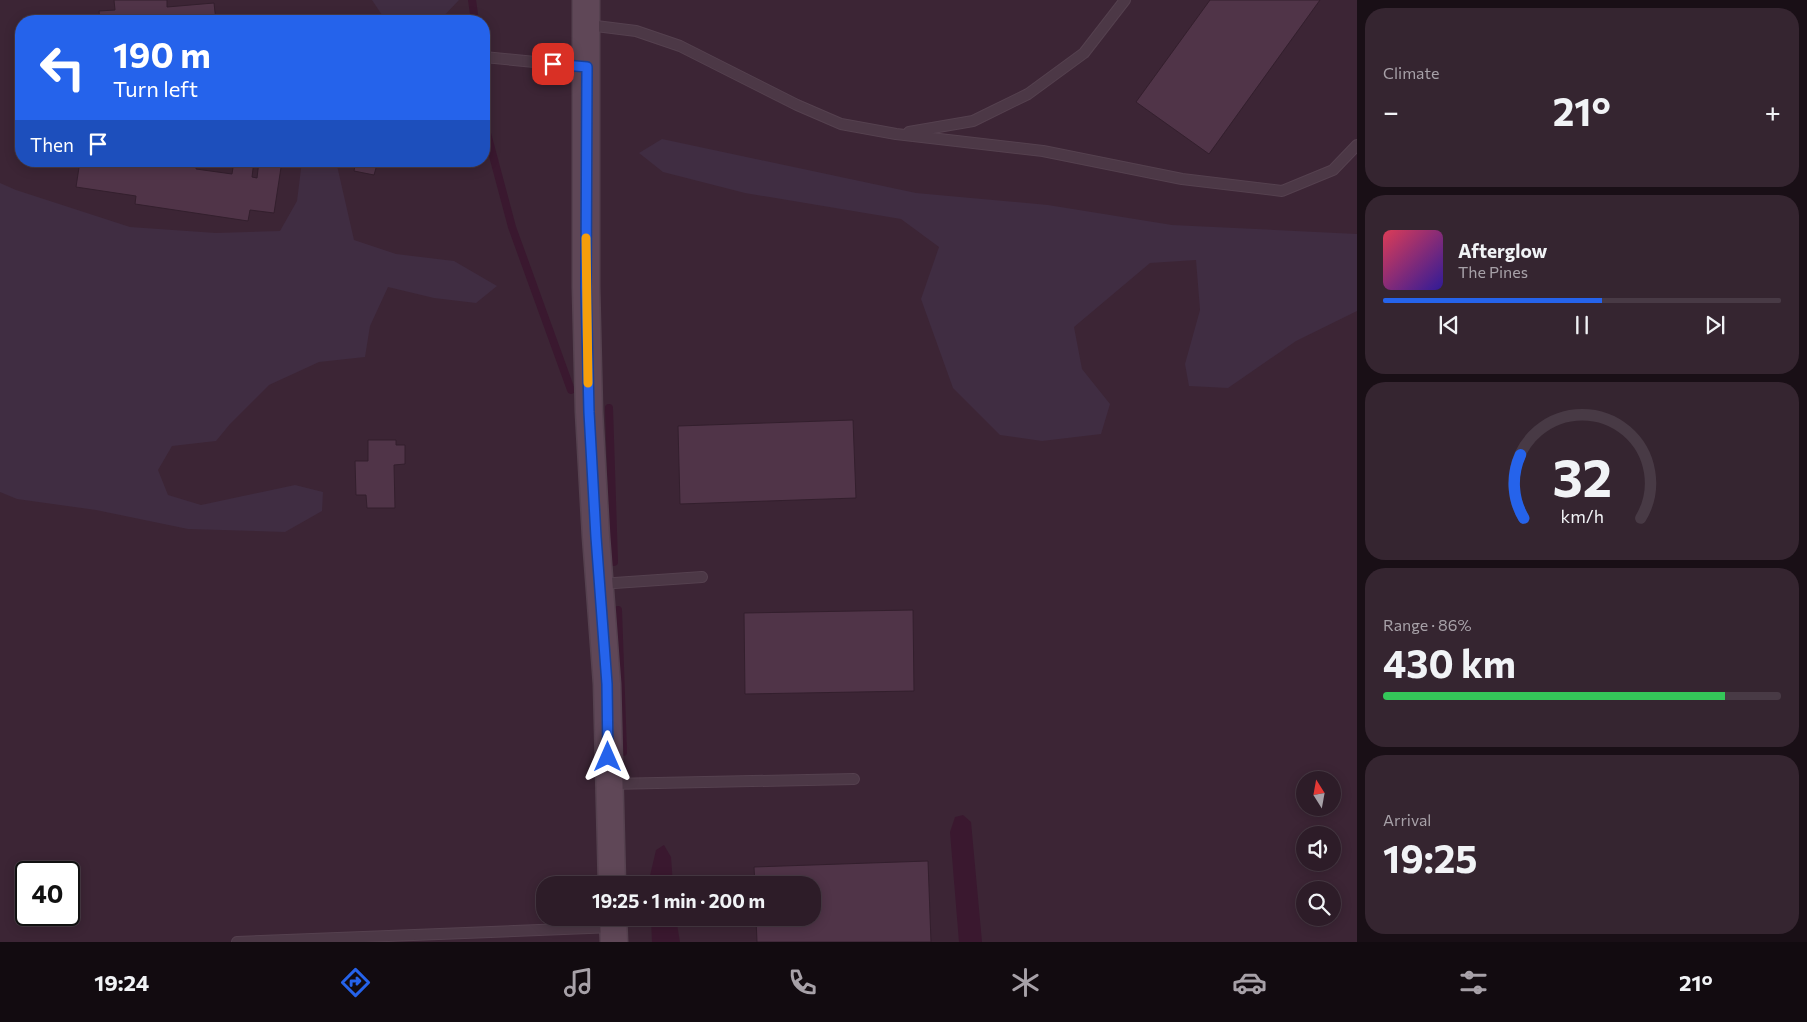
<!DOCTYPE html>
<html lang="en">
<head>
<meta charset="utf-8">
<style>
  body { margin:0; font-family:Commissioner,sans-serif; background:#352530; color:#f1f3f6; height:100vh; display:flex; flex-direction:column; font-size:19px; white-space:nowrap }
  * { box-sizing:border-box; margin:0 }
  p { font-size:16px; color:#a7a1a8 }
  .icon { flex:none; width:28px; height:28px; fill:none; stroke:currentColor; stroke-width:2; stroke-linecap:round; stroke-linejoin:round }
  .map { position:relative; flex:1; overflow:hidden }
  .side { display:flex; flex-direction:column; gap:8px; padding:8px; background:#190f16; width:450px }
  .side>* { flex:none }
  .guide { position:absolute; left:15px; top:15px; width:475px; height:152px; border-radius:20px; box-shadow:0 2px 12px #0003,0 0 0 1px #483a45; background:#2563eb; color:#fff; overflow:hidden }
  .needle { width:32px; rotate:349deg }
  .buttons { position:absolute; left:1296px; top:771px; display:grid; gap:10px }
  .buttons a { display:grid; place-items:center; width:45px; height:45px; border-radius:50%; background:#2d1c28; box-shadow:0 2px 12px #0003,0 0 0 1px #483a45; font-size:25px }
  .speed { position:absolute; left:15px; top:861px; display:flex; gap:10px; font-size:25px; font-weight:700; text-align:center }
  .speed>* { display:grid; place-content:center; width:65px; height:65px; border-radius:50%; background:#2d1c28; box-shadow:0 2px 12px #0003,0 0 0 1px #483a45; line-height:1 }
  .speed .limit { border:2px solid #111; border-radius:8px; background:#fff; color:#111 }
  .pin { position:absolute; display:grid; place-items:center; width:42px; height:42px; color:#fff; margin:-21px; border-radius:10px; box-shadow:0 2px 8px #0006 }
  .me { position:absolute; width:55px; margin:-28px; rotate:0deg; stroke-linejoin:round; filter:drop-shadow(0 0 4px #0008) }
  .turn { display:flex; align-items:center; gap:18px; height:105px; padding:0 15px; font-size:22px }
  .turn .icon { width:65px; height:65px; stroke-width:2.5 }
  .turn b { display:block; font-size:35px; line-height:42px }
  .then { display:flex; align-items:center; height:48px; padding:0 15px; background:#0003; gap:10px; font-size:19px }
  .big { font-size:38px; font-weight:700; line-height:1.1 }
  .side .tile { flex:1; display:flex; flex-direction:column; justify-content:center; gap:8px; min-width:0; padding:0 18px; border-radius:20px; background:#352530 }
  .side .dial { align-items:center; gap:0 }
  .dial svg { height:130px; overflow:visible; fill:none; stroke:#483a45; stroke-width:7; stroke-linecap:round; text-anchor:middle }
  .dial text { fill:#f1f3f6; stroke:none }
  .song { display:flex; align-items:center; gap:15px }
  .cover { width:60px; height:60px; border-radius:8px; background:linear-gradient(135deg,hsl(350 70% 55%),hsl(250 70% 35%)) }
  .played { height:5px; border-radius:2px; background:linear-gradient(90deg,#2563eb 55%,#483a45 55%) }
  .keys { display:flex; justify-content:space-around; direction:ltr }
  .heat { display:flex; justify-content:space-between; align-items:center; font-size:28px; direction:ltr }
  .charge { height:8px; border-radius:4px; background:linear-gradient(90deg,#34c759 86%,#483a45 0) }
  .trip { position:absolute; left:536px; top:876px; width:285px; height:50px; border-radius:20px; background:#2d1c28; box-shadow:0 2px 12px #0003,0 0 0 1px #483a45; font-weight:700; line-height:50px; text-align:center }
  .dock { display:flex; height:80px; justify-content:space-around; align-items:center; background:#120b10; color:#a7a1a8 }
  .dock .icon { width:35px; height:35px }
  .dock .selected { color:#2563eb }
  .dock b { font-size:22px; color:#f1f3f6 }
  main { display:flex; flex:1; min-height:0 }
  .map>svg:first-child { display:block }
</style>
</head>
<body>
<main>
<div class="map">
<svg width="1357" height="942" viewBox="0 0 1357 942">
  <rect width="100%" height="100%" fill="#3c2535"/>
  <path fill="#402d42" d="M372,0H459L439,21H386Z
    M662,139L916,193L1048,205L1172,225L1357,234V311L1296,341L1228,388L1189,386L1185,364L1200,310L1196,260L1150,263L1074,327L1082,369L1110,404L1101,434L1042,441L1000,435L953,388L921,299L939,247L901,219L745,193L663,172L639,153Z
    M302,161H336L354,240L396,254L454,261L497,286L476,303L434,298L388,287L370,326L365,357L319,362L269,385L230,424L216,441L172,446L158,470L168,495L201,505L295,485L323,492L322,511L285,532L188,529L96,510L17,499L0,492V183L16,190L130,227L216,233L280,231L297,201Z"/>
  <path fill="#3a182f" d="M963,815L971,822L982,942H959L950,832L955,817Z
    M664,845L671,857L673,885H649V880L656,850Z
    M651,918H676L680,942H652Z"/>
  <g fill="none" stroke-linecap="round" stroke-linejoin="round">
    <path stroke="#3a182f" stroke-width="8" d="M472,0L475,21
      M484,122L512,227L571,390
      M609,408L614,562
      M618,610L623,752"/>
  </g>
  <path fill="#503448" stroke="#331f2d" d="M114,0H167V7L214,3L216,21H100L99,11L115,10Z
    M1210,0H1320L1209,154L1136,102Z
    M80,161H197L196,169L232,174L234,161H254L252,177L257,178L259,161H282L274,213L250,210L248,221L135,204L136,196L76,187Z
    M356,161H378L374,175L354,171Z
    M853,420L856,498L680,504L678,426Z
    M368,440H396V445H405V464L394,465L395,508H367L366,495H356L355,461H368Z
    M913,610L914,691L745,694L744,613Z
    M928,861L931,942H757L756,918H812V885H755L754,867Z"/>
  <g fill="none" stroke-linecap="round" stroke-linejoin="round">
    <g stroke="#55414f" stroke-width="12">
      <path id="lane" d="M588,25L636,31L680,46L797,105L841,124L896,134L1043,151L1182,179L1282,191L1333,170L1357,145
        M484,57L586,67
        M909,132L973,121L1028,94L1084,53L1125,0
        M600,584L702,577
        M610,784L854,779
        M237,942L614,927"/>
    </g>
    <g stroke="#55414f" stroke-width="29">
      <path id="secondary" d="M586,0V287L589,412L596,537L607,684L612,885
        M613,918L614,942"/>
    </g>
    <use href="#lane" stroke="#4c3846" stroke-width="10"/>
    <use href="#secondary" stroke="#5f4757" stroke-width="26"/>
  </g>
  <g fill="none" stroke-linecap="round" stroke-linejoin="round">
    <g stroke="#184099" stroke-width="12">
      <path id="route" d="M553,64L587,67L586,287L589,412L596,537L607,684L608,757"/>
    </g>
    <use href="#route" stroke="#2563eb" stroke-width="9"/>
    <path stroke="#f59e0b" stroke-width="9" d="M586,238L588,383"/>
  </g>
</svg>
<div class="buttons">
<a><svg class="needle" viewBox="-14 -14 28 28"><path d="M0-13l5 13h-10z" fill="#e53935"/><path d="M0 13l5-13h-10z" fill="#a7a1a8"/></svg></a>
<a><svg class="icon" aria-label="sound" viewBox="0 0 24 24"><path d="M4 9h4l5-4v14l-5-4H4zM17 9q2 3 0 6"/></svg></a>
<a><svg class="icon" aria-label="search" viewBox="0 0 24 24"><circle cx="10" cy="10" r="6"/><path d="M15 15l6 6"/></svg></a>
</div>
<div class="speed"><div class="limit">40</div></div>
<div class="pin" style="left:553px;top:64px;background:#d93025"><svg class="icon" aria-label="arrive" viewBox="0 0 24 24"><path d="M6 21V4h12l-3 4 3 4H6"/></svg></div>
<svg class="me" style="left:608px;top:757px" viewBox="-20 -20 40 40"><path d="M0-17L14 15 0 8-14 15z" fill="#2563eb" stroke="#fff" stroke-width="4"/></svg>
<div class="trip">19:25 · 1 min · 200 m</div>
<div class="guide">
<div class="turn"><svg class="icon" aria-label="left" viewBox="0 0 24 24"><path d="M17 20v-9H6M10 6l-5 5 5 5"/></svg><div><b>190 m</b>Turn left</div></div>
<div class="then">Then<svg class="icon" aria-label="arrive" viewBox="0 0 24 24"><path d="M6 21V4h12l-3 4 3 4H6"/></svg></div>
</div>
</div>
<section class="side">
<div class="tile"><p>Climate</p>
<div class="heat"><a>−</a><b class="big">21°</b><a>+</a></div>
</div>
<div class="tile">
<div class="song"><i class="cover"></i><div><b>Afterglow</b><p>The Pines</p></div></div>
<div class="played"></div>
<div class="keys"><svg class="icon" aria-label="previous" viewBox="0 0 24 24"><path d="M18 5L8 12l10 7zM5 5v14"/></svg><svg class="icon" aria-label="pause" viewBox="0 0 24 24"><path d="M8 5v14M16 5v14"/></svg><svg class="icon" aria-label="next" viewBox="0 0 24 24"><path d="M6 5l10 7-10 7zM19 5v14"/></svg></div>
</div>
<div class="tile dial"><svg viewBox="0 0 100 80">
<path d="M14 69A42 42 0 1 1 86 69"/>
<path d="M14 69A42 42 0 0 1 12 30" stroke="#2563eb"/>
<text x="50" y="56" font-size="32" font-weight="700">32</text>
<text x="50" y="72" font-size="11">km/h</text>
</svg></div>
<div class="tile"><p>Range · 86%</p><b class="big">430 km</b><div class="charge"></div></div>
<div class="tile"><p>Arrival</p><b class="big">19:25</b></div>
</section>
</main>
<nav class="dock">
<b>19:24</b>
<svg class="icon selected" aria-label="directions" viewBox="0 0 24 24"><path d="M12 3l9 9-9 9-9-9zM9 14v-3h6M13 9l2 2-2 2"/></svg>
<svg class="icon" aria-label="music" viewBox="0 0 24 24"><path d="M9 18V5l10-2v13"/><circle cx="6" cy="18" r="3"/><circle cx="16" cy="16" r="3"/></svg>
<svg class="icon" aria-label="phone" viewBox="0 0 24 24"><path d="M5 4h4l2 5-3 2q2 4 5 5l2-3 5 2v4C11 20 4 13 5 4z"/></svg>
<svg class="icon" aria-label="climate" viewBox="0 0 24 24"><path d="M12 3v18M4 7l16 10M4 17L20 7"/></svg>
<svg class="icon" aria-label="car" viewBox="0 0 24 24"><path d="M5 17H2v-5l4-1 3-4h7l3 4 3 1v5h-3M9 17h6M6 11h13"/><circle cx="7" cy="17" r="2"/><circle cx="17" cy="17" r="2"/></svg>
<svg class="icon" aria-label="filters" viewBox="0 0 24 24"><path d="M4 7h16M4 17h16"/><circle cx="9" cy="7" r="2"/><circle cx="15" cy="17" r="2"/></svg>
<b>21°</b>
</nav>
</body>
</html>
